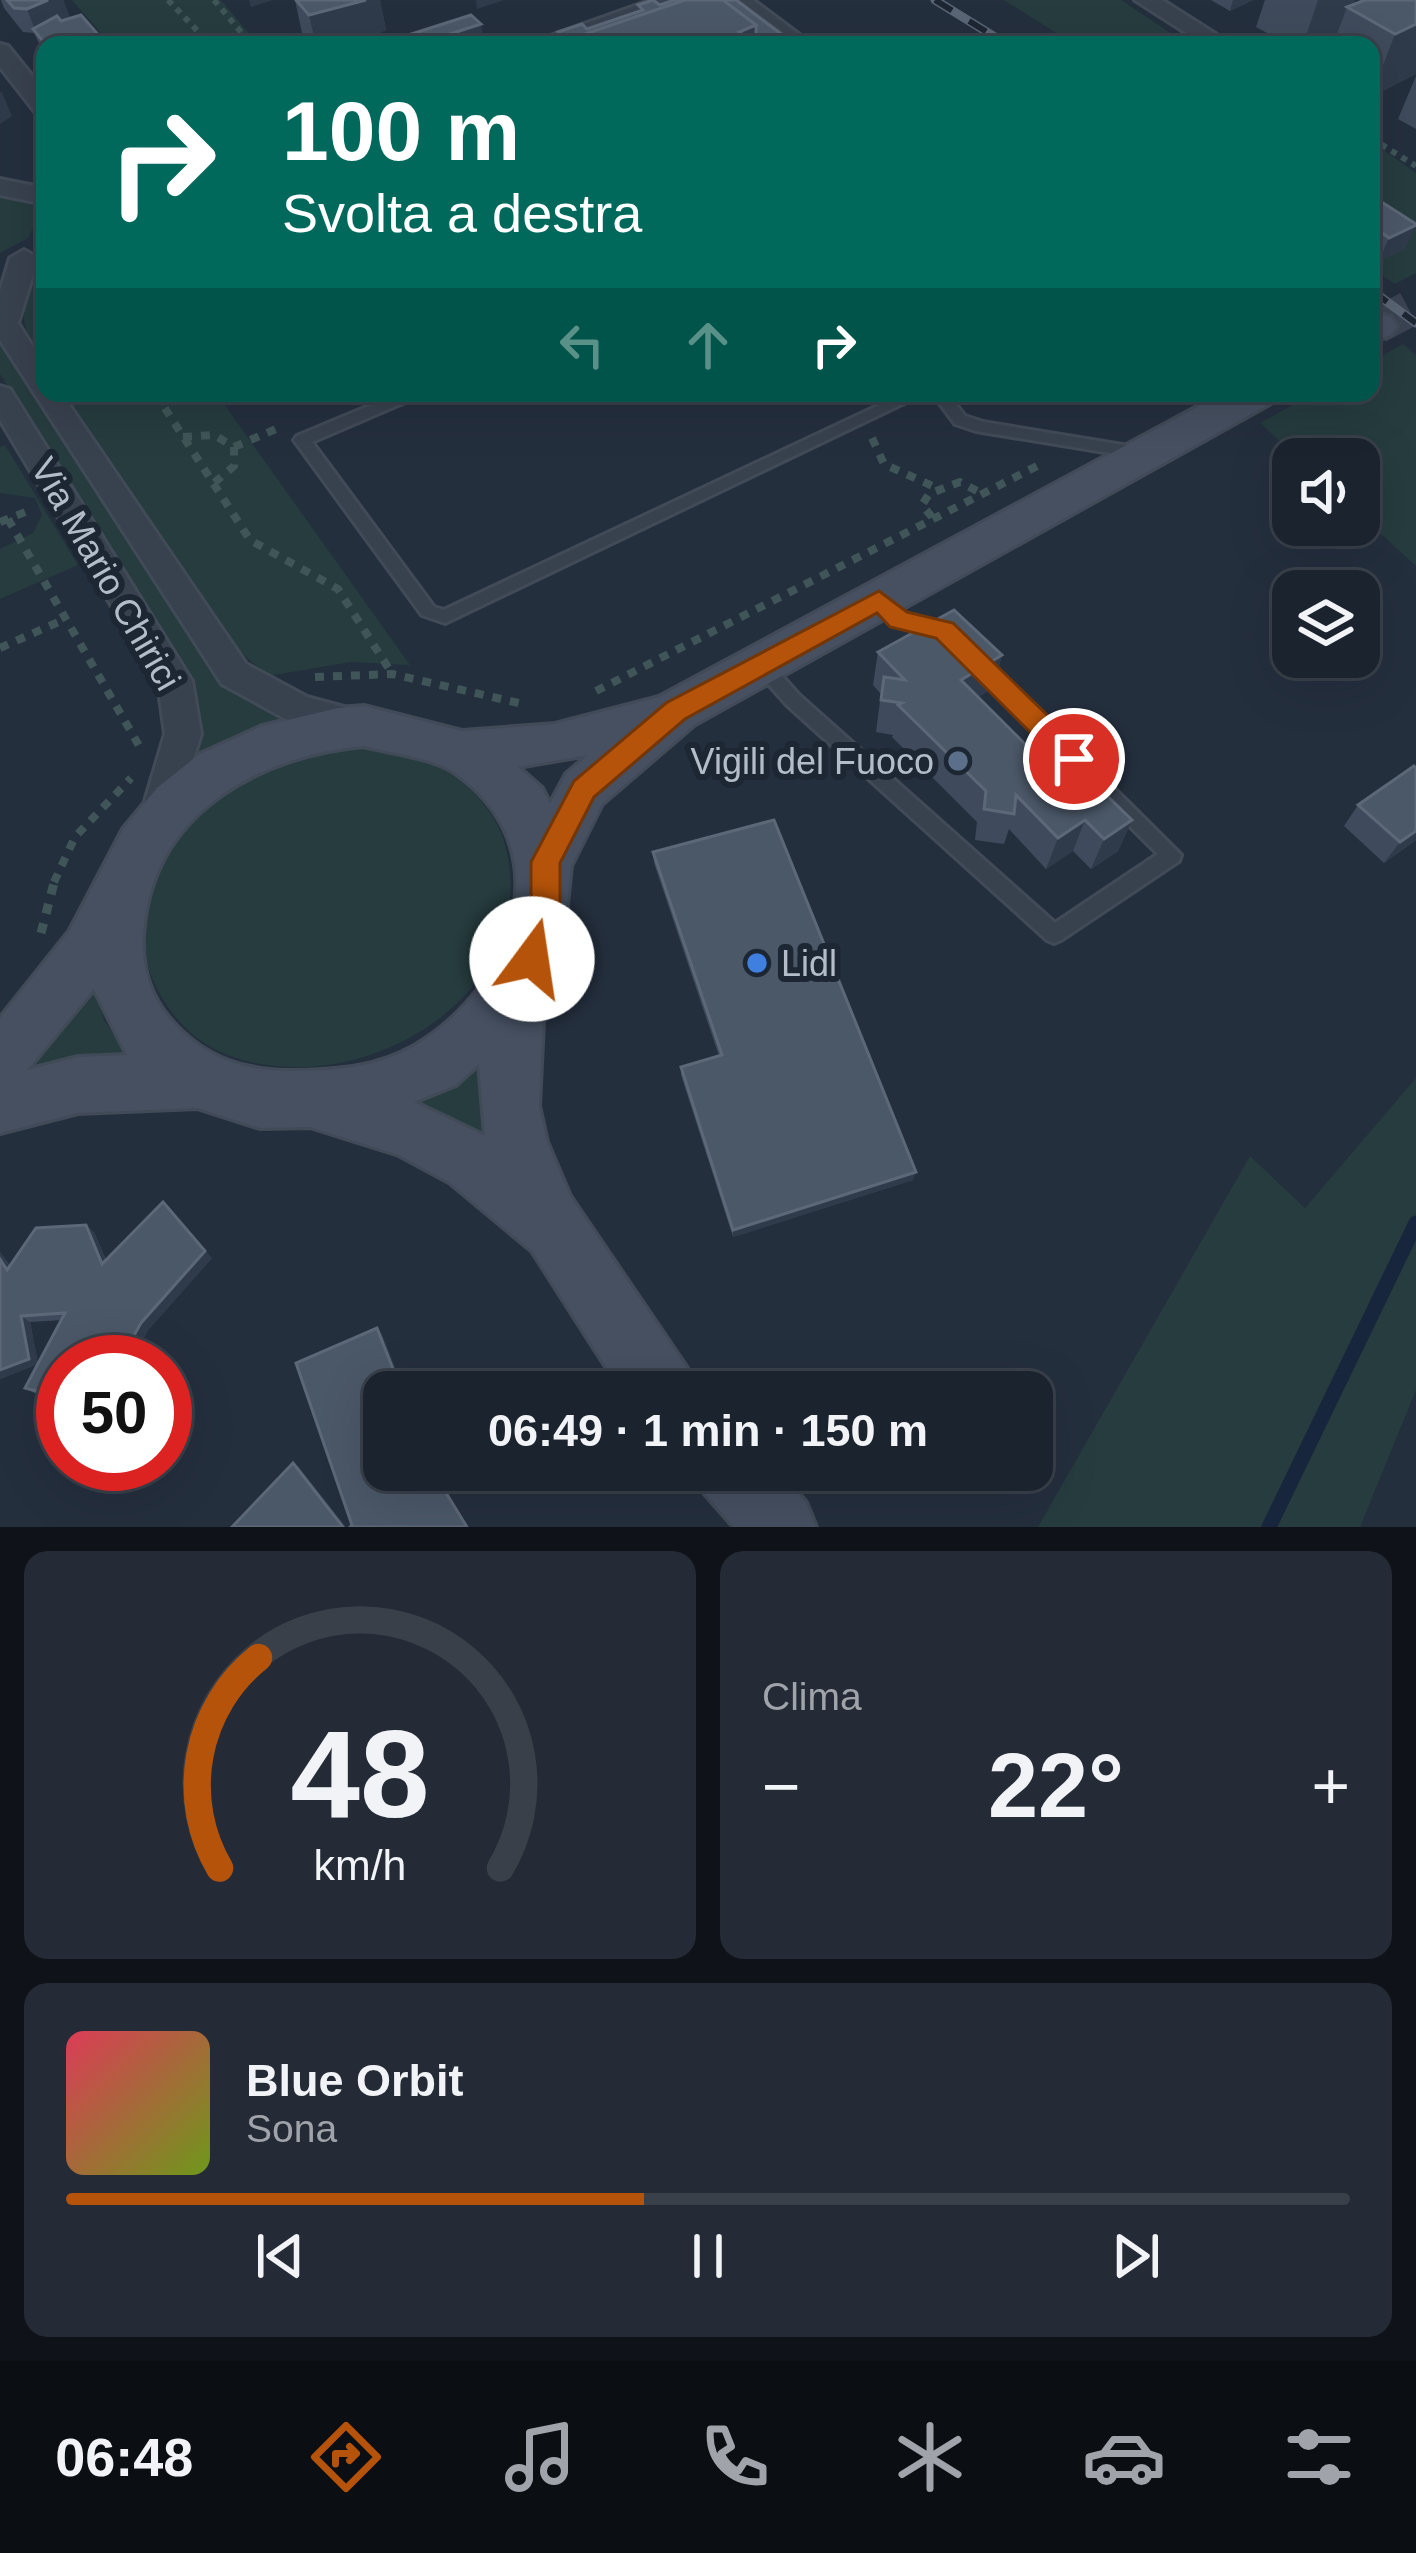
<!DOCTYPE html>
<html lang="it">
<head>
<meta charset="utf-8">
<style>
  body { margin:0; font-family:Arial,sans-serif; background:#242b36; color:#f1f3f6; height:100vh; display:flex; flex-direction:column; font-size:45px; white-space:nowrap }
  * { box-sizing:border-box; margin:0 }
  p { font-size:39px; color:#a0a4aa }
  .icon { flex:none; width:66px; height:66px; fill:none; stroke:currentColor; stroke-width:2; stroke-linecap:round; stroke-linejoin:round }
  .map { position:relative; height:1527px; overflow:hidden }
  .sheet { display:flex; flex-direction:column; gap:24px; padding:24px; background:#0f1319; flex:1 }
  .sheet>* { flex:none }
  .top-card { position:absolute; left:36px; top:36px; width:1344px; height:366px; border-radius:24px; box-shadow:0 12px 48px #0002,0 0 0 3px #39404a; background:#00695c; color:#fff; overflow:hidden }
  .buttons { position:absolute; left:1272px; top:438px; display:grid; gap:24px }
  .buttons a { display:grid; place-items:center; width:108px; height:108px; border-radius:24px; background:#1b232e; box-shadow:0 12px 48px #0002,0 0 0 3px #39404a; font-size:60px }
  .speed { position:absolute; left:36px; top:1335px; display:flex; gap:24px; font-size:60px; font-weight:700; text-align:center }
  .speed>* { display:grid; place-content:center; width:156px; height:156px; border-radius:50%; background:#1b232e; box-shadow:0 12px 48px #0002,0 0 0 3px #39404a; line-height:1 }
  .speed .limit { border:18px solid #d22; background:#fff; color:#111 }
  .pin { position:absolute; display:grid; place-items:center; width:102px; height:102px; color:#fff; margin:-51px; border:6px solid #fff; border-radius:50%; box-shadow:0 3px 12px #0007 }
  .me { position:absolute; width:132px; margin:-66px; rotate:14deg; stroke-linejoin:round; filter:drop-shadow(0 0 9px #0008) }
  .turn { display:flex; align-items:center; gap:42px; height:252px; padding:0 48px; font-size:54px }
  .turn .icon { width:156px; height:156px; stroke-width:2.5 }
  .turn b { display:block; font-size:84px; line-height:102px }
  .lanes { display:flex; align-items:center; height:114px; padding:0 48px; background:#0003; justify-content:center; gap:60px; direction:ltr }
  .lanes .off { opacity:.35 }
  .big { font-size:90px; font-weight:800; line-height:1.1 }
  .sheet .widget { flex:1; display:flex; flex-direction:column; justify-content:center; gap:18px; min-width:0; padding:0 42px; border-radius:24px; background:#242b36 }
  .sheet .dial { align-items:center; gap:0 }
  .dial svg { height:312px; overflow:visible; fill:none; stroke:#39404a; stroke-width:7; stroke-linecap:round; text-anchor:middle }
  .dial text { fill:#f1f3f6; stroke:none }
  .song { display:flex; align-items:center; gap:36px }
  .cover { width:144px; height:144px; border-radius:18px; background:linear-gradient(135deg,hsl(350 70% 55%),hsl(80 70% 35%)) }
  .played { height:12px; border-radius:6px; background:linear-gradient(90deg,#b45309 45%,#39404a 45%) }
  .keys { display:flex; justify-content:space-around; direction:ltr }
  .heat { display:flex; justify-content:space-between; align-items:center; font-size:66px; direction:ltr }
  .sheet .tiles { flex:1; display:grid; gap:24px; grid-template-columns:1fr 1fr }
  .widget:last-child { grid-column:span 2 }
  .trip { position:absolute; left:363px; top:1371px; width:690px; height:120px; border-radius:24px; background:#1b232e; box-shadow:0 12px 48px #0002,0 0 0 3px #39404a; font-weight:800; line-height:120px; text-align:center }
  .dock { display:flex; height:192px; justify-content:space-around; align-items:center; background:#0b0e12; color:#a0a4aa }
  .dock .icon { width:84px; height:84px }
  .dock .on { color:#b45309 }
  .dock b { font-size:54px; color:#f1f3f6 }
  .map>svg:first-child { display:block }
</style>
</head>
<body>
<div class="map">
<svg width="1416" height="1527" viewBox="0 0 1416 1527">
  <rect width="100%" height="100%" fill="#242f3e"/>
  <path fill="#263c3f" d="M72,0H221L259,45H111Z
    M1004,0H1121L1184,42L1211,45H1075Z
    M1371,141L1416,173V273L1395,284L1371,268Z
    M0,195L30,202L40,214L28,238L0,253Z
    M45,266V366C19,327 14,303 45,266Z
    M0,344L212,669L237,693L289,721L194,764L200,710L188,669L0,374Z
    M1403,344L1416,355V566L1359,514V459H1299L1260,423L1315,393H1371V362Z
    M63,393H216L410,665L351,662L268,676L230,643Z
    M5,445L78,565L0,599V549L33,533L42,515L35,498L0,493V447Z
    M374,747C391,751 411,753 427,761C462,776 495,807 505,845C541,978 397,1079 276,1066C240,1063 203,1049 179,1021C99,929 162,818 258,769C294,751 334,749 374,747Z
    M90,973L104,1020L129,1058L7,1076Z
    M490,1043L516,1168L393,1102Z
    M1416,1078V1390L1360,1527H1038L1250,1156L1305,1208Z"/>
  <g fill="none" stroke-linecap="round" stroke-linejoin="round">
    <path stroke="#17263c" stroke-width="15" d="M1269,1527L1416,1223"/>
    <path stroke="#3a4453" stroke-width="36" stroke-dasharray="36 18" stroke-linecap="butt" d="M1377,326L1416,305"/>
    <g stroke="#414a57" stroke-width="6">
      <path id="lane" d="M652,0H669L542,45H525Z
        M740,0H753L813,45H800Z
        M400,393H421L419,396L312,442L434,607L444,610L905,393H925L445,623L422,615L294,440L297,436Z
        M932,393H947L965,416L983,422L1141,448L1149,453L1141,458L976,431L955,424Z
        M879,594L885,596L905,615L952,628L954,633L952,638L946,639L893,625L871,600Z
        M761,657L767,659L799,695L1055,923L1158,854L973,670L970,665L973,660H985L1181,855L1179,861L1061,940L1054,943L1047,940L787,705L755,669L752,664Z"/>
    </g>
    <g stroke="#414a57" stroke-width="6">
      <path id="street" d="M1135,0H1162L1225,40L1205,45Z
        M0,44L8,46L45,92V115L36,113L0,67Z
        M0,179L45,188V204L0,195Z
        M24,250L38,258L18,323L45,367V393H61L246,664L307,697L373,715L379,725L373,735L361,739L286,719L222,684L0,340V291L10,258Z
        M0,386L10,389L192,681L201,734L171,829L158,834L145,829L140,818L165,734L158,683L0,420Z"/>
    </g>
    <g stroke="#414a57" stroke-width="6">
      <path id="secondary" d="M1377,313L1391,317L1397,326L1391,335L1371,342V315Z
        M1223,393H1277L1271,403L694,725L602,804L571,866L563,942L545,978L539,1106L547,1142L570,1196L687,1368L696,1392H622L532,1251L449,1182L399,1155L310,1127L260,1128L197,1108L78,1113L0,1133V1018L70,930L123,829L157,788L198,755L262,726L338,708L364,706L462,731L555,724L659,697ZM364,746C390,753 429,757 452,771C564,846 516,986 414,1046C377,1067 340,1070 299,1071C247,1072 205,1060 170,1019C145,990 139,954 145,917C161,808 264,755 364,746ZM588,755L566,774L550,804L542,788L518,767ZM94,989L127,1055L78,1057L27,1070ZM479,1064L485,1136L414,1102L456,1085Z
        M695,1470H776L806,1502L816,1527H734L705,1494Z"/>
    </g>
    <path stroke="#3f5557" stroke-width="6" stroke-dasharray="6 6" stroke-linecap="butt" d="M168,0L211,45
      M214,0L252,45
      M1371,138L1416,166"/>
    <path stroke="#3f5557" stroke-width="8" stroke-dasharray="9 9" stroke-linecap="butt" d="M155,393L250,540L338,589L391,672
      M183,437L214,435L234,447V466L214,483
      M872,438L884,464L939,489
      M234,447L283,426
      M932,517L922,505L929,494L960,482L979,492
      M8,519L141,749
      M0,522L33,509
      M0,648L65,619
      M315,677L392,674L523,704
      M596,691L1041,464
      M54,882L75,837L131,778"/>
    <path stroke="#3f5557" stroke-width="9" stroke-dasharray="10 10" stroke-linecap="butt" d="M41,933L55,879"/>
    <use href="#lane" fill="#38414e" fill-rule="evenodd"/>
    <use href="#street" fill="#38414e" fill-rule="evenodd"/>
    <use href="#secondary" fill="#465061" fill-rule="evenodd"/>
    <g stroke="#5a6575" stroke-width="9">
      <path id="rail" d="M935,0L1008,45
        M1371,290L1416,323"/>
    </g>
    <use href="#rail" stroke="#1d2633" stroke-width="6" stroke-dasharray="20" stroke-linecap="butt"/>
  </g>
  <path fill="#3f4b5c" fill-rule="evenodd" d="M1,0H63L70,18L45,45V56L34,33L23,32L4,8Z
    M295,0H380L386,30L367,38L338,45H313L302,33Z
    M1211,0H1253L1230,11Z
    M1265,0H1355L1353,5L1416,0V74L1371,97V45H1333L1337,34L1313,45H1289L1256,27Z
    M1416,76V129L1398,119Z
    M1371,205L1405,249L1378,262L1371,257Z
    M878,652L1002,655L993,688L978,697L1046,765L1132,820L1118,851L1091,869L1073,851L1046,869L1009,829L1004,844L975,840L977,822L892,737L893,735L876,732L881,694L873,685Z
    M1416,768V840L1384,863L1344,826L1358,805Z
    M653,852L913,1180L733,1237L681,1075V1067L719,1056L654,863Z
    M94,1232L106,1260L212,1258L149,1329L63,1362V1400L34,1393L25,1388L38,1364L0,1379V1252L10,1266ZM62,1320L38,1364L30,1322Z"/>
  <path fill="#2f3b4b" d="M48,0H63L70,18L36,33L27,9Z
    M249,0H273L251,7Z
    M366,0H380L386,30L367,38L338,45H316L309,15Z
    M476,0H504L477,9Z
    M1233,0H1253L1230,11Z
    M1318,0H1355L1351,10L1347,7L1337,34L1313,45H1303Z
    M481,24L484,45H416Z
    M1416,24V74L1371,97L1395,34Z
    M756,25V45L739,32Z
    M2,92L12,116L0,124V93Z
    M1416,225L1405,249L1378,262L1389,238Z
    M1002,655L993,688L953,712L961,680Z
    M1085,820L1073,851L1046,869L1058,838Z
    M1132,820L1118,851L1091,869L1104,839Z
    M1416,831V840L1384,863L1400,842Z
    M916,1172L913,1180L733,1237V1230Z
    M163,1202L212,1258L149,1329L131,1362H119Z
    M86,1225L94,1232L110,1271L102,1264Z
    M0,1252L16,1277L7,1270L0,1259Z
    M21,1316L30,1322L38,1364L0,1379V1370Z
    M377,1328L382,1334L405,1392H402Z
    M293,1463L299,1467L346,1527H343Z"/>
  <path fill="#4b5868" stroke="#5c6777" stroke-width="3" d="M7,0H48L27,9L14,8Z
    M296,0H366L309,15Z
    M653,0L660,5L674,0H685L576,37L577,45H539L563,37L558,32L582,24L587,29L643,10L638,5Z
    M685,0H723L756,25L739,32L756,45H585L576,37Z
    M723,0H736L796,45H756V25Z
    M1365,0H1416V24L1395,34L1347,7Z
    M81,15L102,39L90,45H46L33,29L57,16L61,21Z
    M471,15L481,24L416,45H377Z
    M1380,201L1416,224V225L1389,238L1371,225V205Z
    M954,610L1002,655L961,680L1046,765L1064,754L1132,820L1104,839L1085,820L1058,838L1016,795L1014,814L984,809L986,791L898,705L902,703L881,700L884,677L905,680L878,652Z
    M1414,766L1416,768V831L1400,842L1358,805Z
    M774,820L916,1172L733,1230L681,1067L722,1055L653,852Z
    M163,1202L205,1251L141,1323L119,1362H63V1398L25,1388L65,1313L21,1316L29,1359L0,1370V1259L7,1270L36,1228L86,1225L102,1264Z
    M377,1328L402,1392H384V1470H432L467,1527H350L352,1525L296,1363Z
    M293,1463L343,1527H232Z"/>
  <path fill="#b45309" stroke="#753606" stroke-width="3" d="M879,591L907,612L953,623L1084,751V767H1065L936,638L890,627L877,613L685,719L594,797L560,863V910L547,959L532,973L521,969L517,959L531,910V862L574,781L666,703Z"/>
  <circle fill="#5c6f8a" stroke="#1d2633" stroke-width="4.5" cx="958" cy="761" r="12"/>
  <circle fill="#3f7fe0" stroke="#1d2633" stroke-width="4.5" cx="757" cy="963" r="12"/>
  <g text-anchor="middle" dominant-baseline="central" stroke-width="12" stroke-linejoin="round" paint-order="stroke">
    <g font-size="36" fill="#b4bcc9" stroke="#1d2633">
      <text transform="translate(106 574) rotate(60)">Via Mario Chirici</text>
    </g>
    <g font-size="36" fill="#b4bcc9" stroke="#1d2633" text-anchor="end">
      <text x="934" y="761">Vigili del Fuoco</text>
      <text x="781" y="963" text-anchor="start">Lidl</text>
    </g>
  </g>
</svg>
<div class="buttons">
<a><svg class="icon" aria-label="sound" viewBox="0 0 24 24"><path d="M4 9h4l5-4v14l-5-4H4zM17 9q2 3 0 6"/></svg></a>
<a><svg class="icon" aria-label="layers" viewBox="0 0 24 24"><path d="M12 4l9 5-9 5-9-5zM3 14l9 5 9-5"/></svg></a>
</div>
<div class="speed"><div class="limit">50</div></div>
<div class="pin" style="left:1074px;top:759px;background:#d93025"><svg class="icon" aria-label="arrive" viewBox="0 0 24 24"><path d="M6 21V4h12l-3 4 3 4H6"/></svg></div>
<svg class="me" style="left:532px;top:959px" viewBox="-20 -20 40 40"><circle r="19" fill="#fff"/><path d="M0-13L10 11 0 6-10 11z" fill="#b45309"/></svg>
<div class="trip">06:49 · 1 min · 150 m</div>
<div class="top-card">
<div class="turn"><svg class="icon" aria-label="right" viewBox="0 0 24 24"><path d="M7 20v-9h11M14 6l5 5-5 5"/></svg><div><b>100 m</b>Svolta a destra</div></div>
<div class="lanes"><svg class="icon off" aria-label="left" viewBox="0 0 24 24"><path d="M17 20v-9H6M10 6l-5 5 5 5"/></svg><svg class="icon off" aria-label="ahead" viewBox="0 0 24 24"><path d="M12 20V5M6 11l6-6 6 6"/></svg><svg class="icon" aria-label="right" viewBox="0 0 24 24"><path d="M7 20v-9h11M14 6l5 5-5 5"/></svg></div>
</div>
</div>
<section class="sheet">
<div class="tiles">
<div class="widget dial"><svg viewBox="0 0 100 80">
<path d="M14 69A42 42 0 1 1 86 69"/>
<path d="M14 69A42 42 0 0 1 24 15" stroke="#b45309"/>
<text x="50" y="56" font-size="32" font-weight="700">48</text>
<text x="50" y="72" font-size="11">km/h</text>
</svg></div>
<div class="widget"><p>Clima</p>
<div class="heat"><a>−</a><b class="big">22°</b><a>+</a></div>
</div>
<div class="widget">
<div class="song"><i class="cover"></i><div><b>Blue Orbit</b><p>Sona</p></div></div>
<div class="played"></div>
<div class="keys"><svg class="icon" aria-label="previous" viewBox="0 0 24 24"><path d="M18 5L8 12l10 7zM5 5v14"/></svg><svg class="icon" aria-label="pause" viewBox="0 0 24 24"><path d="M8 5v14M16 5v14"/></svg><svg class="icon" aria-label="next" viewBox="0 0 24 24"><path d="M6 5l10 7-10 7zM19 5v14"/></svg></div>
</div>
</div>
</section>
<nav class="dock">
<b>06:48</b>
<svg class="icon on" aria-label="directions" viewBox="0 0 24 24"><path d="M12 3l9 9-9 9-9-9zM9 14v-3h6M13 9l2 2-2 2"/></svg>
<svg class="icon" aria-label="music" viewBox="0 0 24 24"><path d="M9 18V5l10-2v13"/><circle cx="6" cy="18" r="3"/><circle cx="16" cy="16" r="3"/></svg>
<svg class="icon" aria-label="phone" viewBox="0 0 24 24"><path d="M5 4h4l2 5-3 2q2 4 5 5l2-3 5 2v4C11 20 4 13 5 4z"/></svg>
<svg class="icon" aria-label="climate" viewBox="0 0 24 24"><path d="M12 3v18M4 7l16 10M4 17L20 7"/></svg>
<svg class="icon" aria-label="car" viewBox="0 0 24 24"><path d="M5 17H2v-5l4-1 3-4h7l3 4 3 1v5h-3M9 17h6M6 11h13"/><circle cx="7" cy="17" r="2"/><circle cx="17" cy="17" r="2"/></svg>
<svg class="icon" aria-label="filters" viewBox="0 0 24 24"><path d="M4 7h16M4 17h16"/><circle cx="9" cy="7" r="2"/><circle cx="15" cy="17" r="2"/></svg>
</nav>
</body>
</html>
